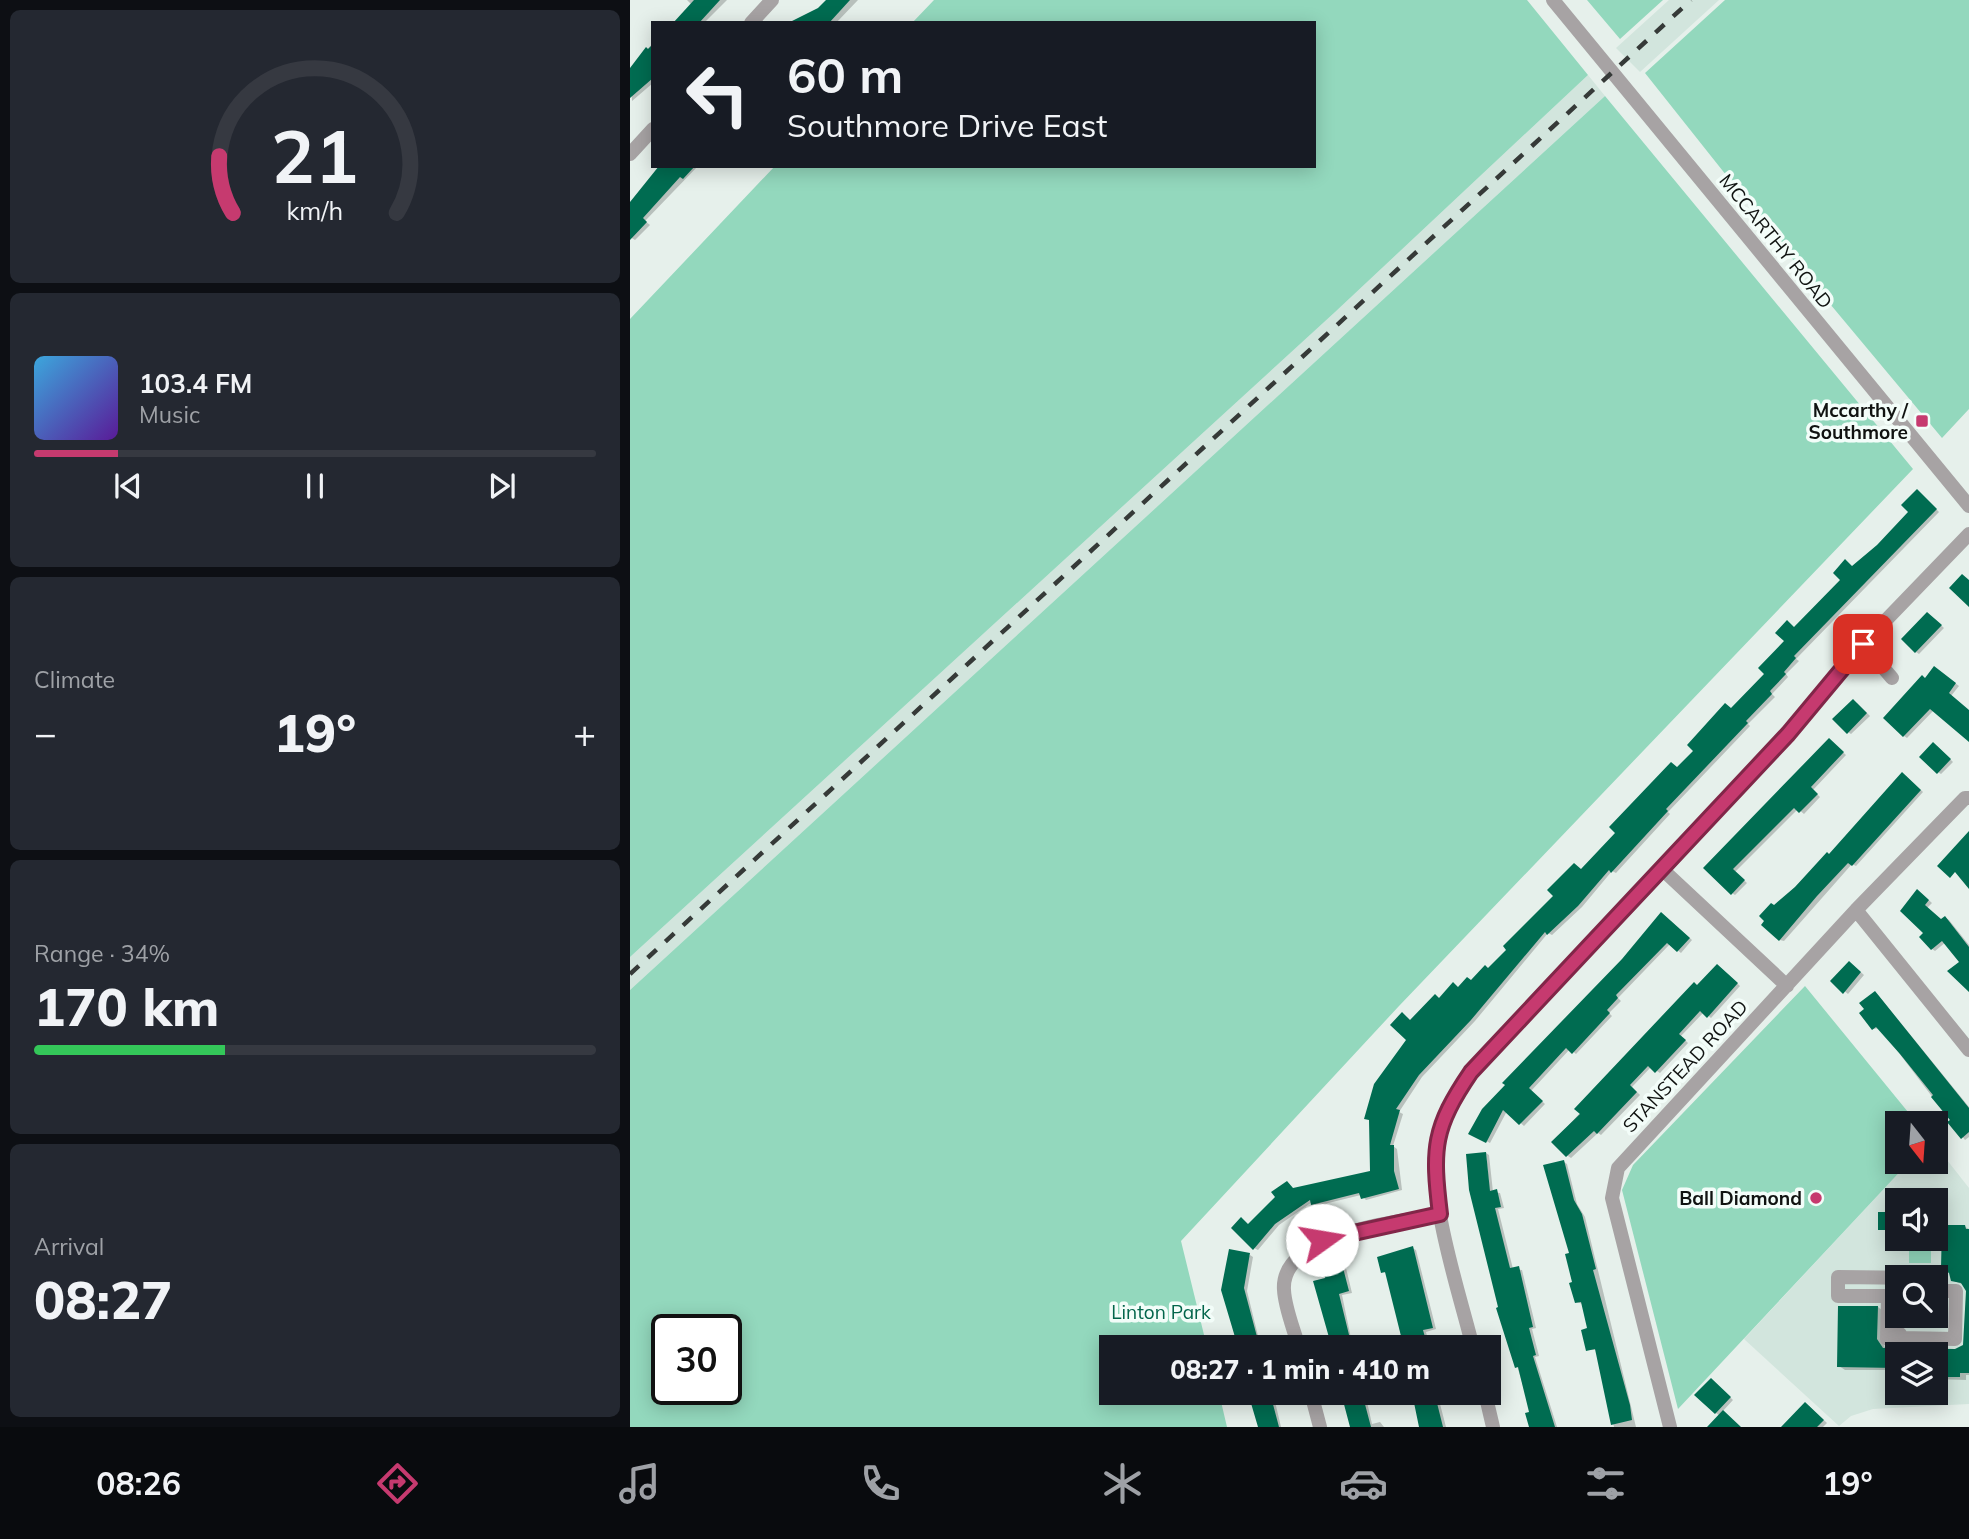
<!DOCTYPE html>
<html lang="en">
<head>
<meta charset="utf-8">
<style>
  body { margin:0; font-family:Mulish,sans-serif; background:#242831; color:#f1f3f6; height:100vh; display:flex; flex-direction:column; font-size:26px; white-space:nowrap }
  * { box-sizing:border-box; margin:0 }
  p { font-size:23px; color:#9ea1a6 }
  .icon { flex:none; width:38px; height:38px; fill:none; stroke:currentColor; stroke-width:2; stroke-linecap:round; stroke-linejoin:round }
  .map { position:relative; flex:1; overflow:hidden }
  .side { display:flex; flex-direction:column; gap:10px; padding:10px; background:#0d0f14; width:630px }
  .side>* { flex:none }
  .guide { position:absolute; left:21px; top:21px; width:665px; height:147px; border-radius:0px; box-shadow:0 4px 18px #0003; background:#171b24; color:#f1f3f6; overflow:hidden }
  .needle { width:46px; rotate:163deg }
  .tools { position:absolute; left:1255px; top:1111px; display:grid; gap:14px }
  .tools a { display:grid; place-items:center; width:63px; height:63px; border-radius:0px; background:#171b24; box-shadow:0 4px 18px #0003; font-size:35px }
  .speed { position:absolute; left:21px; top:1314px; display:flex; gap:14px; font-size:35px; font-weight:700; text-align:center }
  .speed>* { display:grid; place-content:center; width:91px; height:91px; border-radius:50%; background:#171b24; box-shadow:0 4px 18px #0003; line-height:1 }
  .speed .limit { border:4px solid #111; border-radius:10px; background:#fff; color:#111 }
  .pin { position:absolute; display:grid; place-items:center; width:60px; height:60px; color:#fff; margin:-30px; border-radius:14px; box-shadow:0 4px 10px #0006 }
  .me { position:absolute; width:77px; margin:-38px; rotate:77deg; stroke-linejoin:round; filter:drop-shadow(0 0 5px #0008) }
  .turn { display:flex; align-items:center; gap:24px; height:147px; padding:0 21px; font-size:32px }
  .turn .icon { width:91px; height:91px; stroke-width:2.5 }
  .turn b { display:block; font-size:49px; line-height:60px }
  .big { font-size:52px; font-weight:800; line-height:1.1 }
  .side .widget { flex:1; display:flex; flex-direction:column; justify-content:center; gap:10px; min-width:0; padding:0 24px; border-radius:10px; background:#242831 }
  .side .dial { align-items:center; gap:0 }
  .dial svg { height:182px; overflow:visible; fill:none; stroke:#363941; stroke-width:7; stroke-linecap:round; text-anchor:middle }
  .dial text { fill:#f1f3f6; stroke:none }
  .song { display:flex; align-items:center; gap:21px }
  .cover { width:84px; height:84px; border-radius:10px; background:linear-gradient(135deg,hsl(200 70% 55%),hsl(270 70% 35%)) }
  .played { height:7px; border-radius:4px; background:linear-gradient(90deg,#c63a6f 15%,#363941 15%) }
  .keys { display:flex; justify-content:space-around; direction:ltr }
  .heat { display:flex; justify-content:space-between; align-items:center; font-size:38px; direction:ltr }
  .charge { height:10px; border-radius:5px; background:linear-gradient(90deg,#34c759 34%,#363941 0) }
  .trip { position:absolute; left:469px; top:1335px; width:402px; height:70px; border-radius:0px; background:#171b24; box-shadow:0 4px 18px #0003; font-weight:800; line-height:70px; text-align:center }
  .dock { display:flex; height:112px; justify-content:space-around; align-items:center; background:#090b0e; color:#9ea1a6 }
  .dock .icon { width:49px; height:49px }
  .dock .on { color:#c63a6f }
  .dock b { font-size:32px; color:#f1f3f6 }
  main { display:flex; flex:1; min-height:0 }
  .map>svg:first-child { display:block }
</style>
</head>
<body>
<main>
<section class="side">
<div class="widget dial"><svg viewBox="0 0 100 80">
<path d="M14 69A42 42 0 1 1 86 69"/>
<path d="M14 69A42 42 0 0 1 8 44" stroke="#c63a6f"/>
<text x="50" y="56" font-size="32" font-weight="700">21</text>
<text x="50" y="72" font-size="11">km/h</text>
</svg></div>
<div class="widget">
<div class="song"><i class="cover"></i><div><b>103.4 FM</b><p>Music</p></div></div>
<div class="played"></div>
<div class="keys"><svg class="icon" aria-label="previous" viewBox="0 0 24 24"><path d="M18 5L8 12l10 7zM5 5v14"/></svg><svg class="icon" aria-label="pause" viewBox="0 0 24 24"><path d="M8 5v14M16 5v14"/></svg><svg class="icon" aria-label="next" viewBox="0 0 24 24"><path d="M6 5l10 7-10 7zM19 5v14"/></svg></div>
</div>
<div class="widget"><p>Climate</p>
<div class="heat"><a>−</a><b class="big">19°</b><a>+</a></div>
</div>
<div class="widget"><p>Range · 34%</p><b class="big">170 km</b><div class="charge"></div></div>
<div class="widget"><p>Arrival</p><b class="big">08:27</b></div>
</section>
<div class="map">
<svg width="1339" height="1427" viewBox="0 0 1339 1427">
  <rect width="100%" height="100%" fill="#e6f0eb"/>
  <path fill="#d2e5dd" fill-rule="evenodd" d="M1039,0H1089L1010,72L986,48Z
    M958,75L975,96L0,990V957L704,313Z
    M1306,1146L1339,1188V1404L1243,1409L1221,1416L1209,1426L1114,1339L1279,1162H1306ZM1267,1200H1306V1239H1267ZM1267,1278H1306V1316H1267ZM1267,1354H1306V1393H1267Z"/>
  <path fill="#93d8bd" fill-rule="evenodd" d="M304,0H897L958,75L704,313L0,957V319L145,166H684V23H282Z
    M957,0H1033L990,39Z
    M1095,0H1339V409L1312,438L1165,262L1015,73Z
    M975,96L1283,469L769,1006L551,1241L577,1347L481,1348V1393H589L597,1427H0V990ZM37,1330H96V1390H37Z
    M1175,986L1287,1123L1267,1124V1162H1279L1048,1409L992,1190L1003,1165Z
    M1279,1242H1301V1263H1279Z"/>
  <path fill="#0003" d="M57,0H97L74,23H44L62,5Z
    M200,0H228L206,23H166L203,3Z
    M23,43V83L2,101L0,69Z
    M33,166H68L15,221L20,225L5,240L0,237V204Z
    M1290,493L1309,512L1166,659L1169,661L1156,674L1158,677L1142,694L1145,697L1118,724L1120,726L1038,812L1040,814L986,873L982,871L952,907L922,935L918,933L845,1021L792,1077L769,1112L773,1114L763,1146L767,1149L772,1190L736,1200L731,1195L686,1206L682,1202L649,1225L628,1250L624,1248L619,1225L647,1197L657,1183L664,1190L742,1172L781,1022L860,970L1137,674L1165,628L1281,512Z
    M1301,616L1314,628L1289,654L1286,652Z
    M1308,670L1329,686L1321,696L1339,711V739L1304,710L1277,738L1274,736L1296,680Z
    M1227,703L1240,716L1221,734L1218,732Z
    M1202,742L1216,755L1183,790L1190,797L1174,814L1168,809L1105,872L1117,883L1105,895L1102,893L1076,868Z
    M1307,746L1323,762L1311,774L1308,772Z
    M1276,776L1293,792L1226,866L1222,864L1154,941L1150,940L1134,924L1145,907L1198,854L1200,855Z
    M1291,893L1302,903L1297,908L1312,921L1316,918L1319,920L1339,945V991L1320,971L1331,962L1316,942L1305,951L1302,949L1296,934Z
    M1035,916L1062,940L1051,953L1040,944L988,998L991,1001L979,1013L982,1016L946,1054L940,1049L901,1091L915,1104L894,1126L877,1111L860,1143L841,1133Z
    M1223,965L1234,975L1218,994L1202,981Z
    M1091,968L1110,986L1081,1018L1074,1012L1051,1036L1058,1043L1030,1073L1021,1067L1002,1087L1010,1095L971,1135L968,1133L941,1158L938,1156L923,1142L1068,986Z
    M1248,995L1339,1107V1137L1335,1140L1250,1028L1243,1029Z
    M856,1153L859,1155L863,1192L870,1193L874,1208L868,1209L883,1269L892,1270L906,1328L902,1329L909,1356L905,1357L927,1427H901V1413L870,1308Z
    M934,1162L937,1164L947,1204L955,1217L1006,1427H984L967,1350H958L960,1329L953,1304L946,1302L942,1254L916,1167Z
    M1335,1227L1339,1229V1375H1336V1380L1306,1379V1354H1267V1377L1263,1370H1215L1209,1366L1248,1307L1253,1311V1344L1256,1349H1331L1336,1340L1337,1290L1334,1285L1322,1280Z
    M782,1248L786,1250L806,1329L796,1332L800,1348H774L757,1273L752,1272Z
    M620,1255L623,1257L617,1291L631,1348H608L593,1290Z
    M712,1266L716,1268L722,1293L712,1295L723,1348H704L698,1279Z
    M1084,1382L1103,1400L1092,1412L1110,1427H1080L1090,1416L1086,1413Z
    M620,1393H643L651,1427H629Z
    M715,1393H735L742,1424L750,1422L754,1427H724Z
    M784,1393H822L824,1401L810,1404L816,1427H792Z
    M1179,1406L1197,1423L1193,1427H1154Z"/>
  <path fill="#006c51" d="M64,0H90L69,23H43Z
    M196,0H220L199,23H158L188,8Z
    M23,44V78L0,98V68L16,47L18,49Z
    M29,166H65L53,179L50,177L13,218L17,222L0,240V202Z
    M1287,489L1307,509L1164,656L1166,658L1154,672L1156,674L1140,691L1142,694L1116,721L1118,723L1036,809L1038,811L981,873L979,870L948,906L917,935L915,932L841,1020L789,1075L766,1109L770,1110L760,1145H764V1171L769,1189L731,1199L729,1193L681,1205L680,1200L645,1224L623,1250L601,1228L611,1217L618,1224L645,1197L641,1192L657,1181L663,1188L740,1171L739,1120L734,1119L744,1084L776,1040L760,1025L772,1012L780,1020L805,994L809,998L823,982L828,987L837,977L841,980L855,965L858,968L876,950L873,946L923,896L917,890L944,863L951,869L985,833L979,827L1041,762L1047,767L1063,751L1057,745L1095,703L1101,708L1134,674L1128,668L1154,641L1145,633L1157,620L1164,627L1210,580L1203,573L1215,559L1222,566L1247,545L1278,512L1271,505Z
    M1332,574L1339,580V607L1319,588Z
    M1297,612L1312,625L1285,653L1271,639Z
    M1304,666L1326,683L1319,693L1339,710V742L1300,709L1273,737L1253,718L1292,675L1295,678Z
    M1223,699L1237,713L1217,734L1202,719Z
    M1199,738L1214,752L1181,787L1188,794L1169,813L1164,808L1103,869L1115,880L1101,895L1073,868Z
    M1303,742L1321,759L1307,774L1289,757Z
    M1272,772L1291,790L1222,866L1218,863L1187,896L1149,941L1131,925L1134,921L1129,916L1141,903L1144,905L1165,887L1197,852L1199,854Z
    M1339,831V889L1325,872L1320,878L1307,866Z
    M1287,889L1299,900L1295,905L1311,919L1315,916L1339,947V992L1317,971L1329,962L1312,941L1301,950L1289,937L1293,933L1270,911Z
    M1031,912L1060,938L1047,952L1037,943L986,995L988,998L977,1010L980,1013L942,1054L936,1048L899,1088L913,1101L889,1125L873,1110L856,1143L838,1134L852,1109L875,1085L872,1083L992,959Z
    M1219,961L1231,972L1213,994L1200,981Z
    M1087,964L1108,983L1077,1018L1070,1011L1049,1034L1056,1040L1025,1073L1018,1066L1000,1085L1007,1092L967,1134L964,1131L936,1157L921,1142L950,1114L944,1109L1064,982L1067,985Z
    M1245,991L1339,1108V1132L1331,1139L1317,1122L1320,1120L1301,1097L1303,1095L1270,1054L1246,1027L1242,1030L1229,1013L1234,1009L1229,1003Z
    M856,1152L860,1191L867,1189L871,1207L865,1208L880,1268L889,1266L903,1327L899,1328L906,1355L903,1356L925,1427H899L895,1413L899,1412L888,1367L885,1368L866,1308L868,1307L839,1190L836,1154Z
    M934,1160L944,1200L952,1214L966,1269L963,1270L1000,1405L1002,1420L981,1425L965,1349L956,1351L951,1330L957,1328L951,1302L945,1303L939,1283L942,1282L935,1254L939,1253L913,1165Z
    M1248,1212H1267V1230H1248Z
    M1312,1225H1335L1336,1229H1339V1373H1330V1377H1306V1354H1267V1368L1207,1367L1208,1306H1248L1247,1339L1253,1348L1325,1349L1333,1345L1336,1291L1331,1283L1321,1281L1319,1273L1311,1268Z
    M783,1246L803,1328L793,1330L798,1348H774L755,1272L751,1273L747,1257Z
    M599,1249L620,1253L614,1288L630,1348H605L602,1338L605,1337L591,1290Z
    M712,1264L719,1291L709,1294L721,1343L702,1348L683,1281L695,1278L693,1269Z
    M1081,1378L1101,1397L1085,1414L1064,1395Z
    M618,1393H640L649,1427H628Z
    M711,1393H732L741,1427H720Z
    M782,1393H830L831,1397L807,1403L813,1427H789Z
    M1175,1402L1194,1420L1187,1427H1151Z
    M1093,1410L1111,1427H1077Z"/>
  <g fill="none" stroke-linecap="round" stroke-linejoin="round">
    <path stroke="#a7a3a4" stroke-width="14" d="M923,0L1339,506
      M121,23L142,0
      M0,154L23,129
      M1233,644L1262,678
      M1033,870L1157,986
      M1226,910L1339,1050
      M1294,1278L1208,1277V1296H1258L1257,1339H1262L1263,1334H1270V1338L1325,1339L1326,1291H1311V1278H1306
      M669,1348C664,1329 655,1309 654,1290C650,1233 769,1222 810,1214
      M843,1348C829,1289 792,1187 810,1129C817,1108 829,1090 841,1072L1033,870L1158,734L1233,644L1339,534
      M681,1393L690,1427
      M855,1393L863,1427
      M1040,1427L982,1198L988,1168L1226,910L1335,798H1339"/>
    <path stroke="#363a38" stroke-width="4.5" stroke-dasharray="12 12" stroke-linecap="butt" d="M0,974L1061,0"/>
  </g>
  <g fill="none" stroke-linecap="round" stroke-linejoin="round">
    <g stroke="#812648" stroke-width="18">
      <path id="route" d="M692,1240L810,1214C802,1148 803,1128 841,1072L1158,734L1233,644"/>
    </g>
    <use href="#route" stroke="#c63a6f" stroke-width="12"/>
  </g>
  <g fill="#c63a6f" stroke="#f3fdf9" stroke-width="2.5">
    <rect x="1285" y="414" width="14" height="14" rx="3.5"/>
    <circle cx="1186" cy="1198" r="7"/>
  </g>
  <g text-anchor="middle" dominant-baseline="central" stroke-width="7" stroke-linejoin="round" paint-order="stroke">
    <g font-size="19" fill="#101311" stroke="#f3fdf9">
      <text transform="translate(1146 241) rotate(51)">MCCARTHY ROAD</text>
      <text transform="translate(1055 1066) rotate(-47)">STANSTEAD ROAD</text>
    </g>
    <g font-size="19" font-weight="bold" fill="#101311" stroke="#f3fdf9" text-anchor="end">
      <text x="1278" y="410">Mccarthy /<tspan x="1278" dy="22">Southmore</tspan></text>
      <text x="1172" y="1198">Ball Diamond</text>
    </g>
    <g font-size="19" fill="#02654b" stroke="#f3fdf9">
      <text x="531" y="1312">Linton Park</text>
    </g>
  </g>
</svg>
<div class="tools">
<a><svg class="needle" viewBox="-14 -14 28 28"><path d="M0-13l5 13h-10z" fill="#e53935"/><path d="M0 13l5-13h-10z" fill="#9ea1a6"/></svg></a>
<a><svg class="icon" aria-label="sound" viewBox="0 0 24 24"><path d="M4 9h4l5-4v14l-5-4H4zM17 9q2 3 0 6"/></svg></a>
<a><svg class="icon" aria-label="search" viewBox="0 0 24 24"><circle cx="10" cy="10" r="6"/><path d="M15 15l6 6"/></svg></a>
<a><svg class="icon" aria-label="layers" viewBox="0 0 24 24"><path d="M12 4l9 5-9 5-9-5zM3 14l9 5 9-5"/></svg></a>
</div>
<div class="speed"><div class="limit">30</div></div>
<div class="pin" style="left:1233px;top:644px;background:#d93025"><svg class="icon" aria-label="arrive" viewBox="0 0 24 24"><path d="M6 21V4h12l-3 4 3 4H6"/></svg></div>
<svg class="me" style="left:692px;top:1240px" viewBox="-20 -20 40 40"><circle r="19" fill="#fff"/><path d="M0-13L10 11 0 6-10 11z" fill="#c63a6f"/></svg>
<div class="trip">08:27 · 1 min · 410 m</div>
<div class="guide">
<div class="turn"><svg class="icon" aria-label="left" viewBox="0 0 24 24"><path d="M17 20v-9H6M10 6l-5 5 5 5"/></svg><div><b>60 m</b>Southmore Drive East</div></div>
</div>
</div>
</main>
<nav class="dock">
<b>08:26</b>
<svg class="icon on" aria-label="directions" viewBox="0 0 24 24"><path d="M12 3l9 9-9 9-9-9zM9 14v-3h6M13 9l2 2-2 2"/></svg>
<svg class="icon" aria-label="music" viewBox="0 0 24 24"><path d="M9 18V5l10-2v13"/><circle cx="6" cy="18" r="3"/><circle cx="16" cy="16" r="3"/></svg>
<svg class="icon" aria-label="phone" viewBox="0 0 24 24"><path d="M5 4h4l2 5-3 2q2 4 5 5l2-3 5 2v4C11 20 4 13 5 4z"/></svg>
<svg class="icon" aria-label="climate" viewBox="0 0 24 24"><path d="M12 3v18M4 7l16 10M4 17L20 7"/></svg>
<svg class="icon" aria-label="car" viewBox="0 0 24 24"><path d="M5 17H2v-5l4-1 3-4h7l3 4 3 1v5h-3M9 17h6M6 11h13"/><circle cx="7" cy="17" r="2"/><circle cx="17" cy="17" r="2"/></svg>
<svg class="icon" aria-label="filters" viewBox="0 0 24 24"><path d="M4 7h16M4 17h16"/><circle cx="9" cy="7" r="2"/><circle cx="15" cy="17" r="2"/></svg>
<b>19°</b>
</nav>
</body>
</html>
